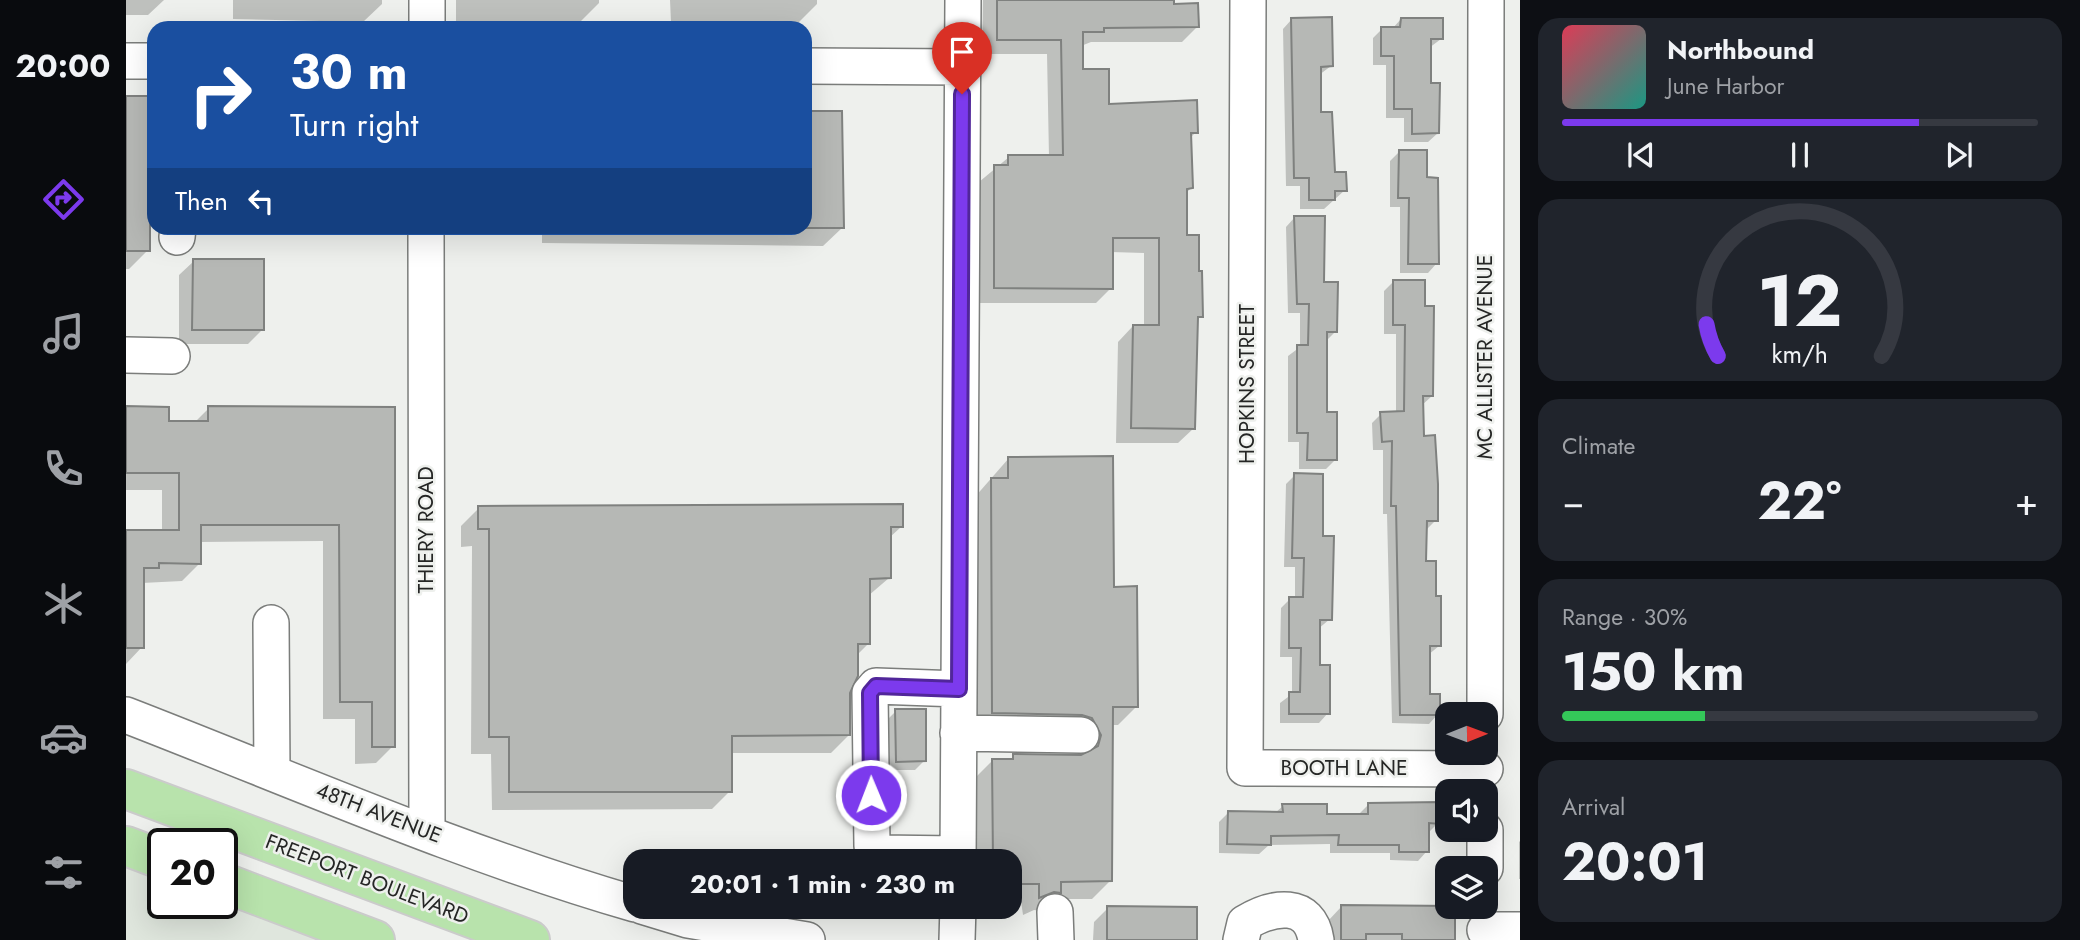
<!DOCTYPE html>
<html lang="en">
<head>
<meta charset="utf-8">
<style>
  body { margin:0; font-family:Jost,sans-serif; background:#20242c; color:#f1f3f6; height:100vh; display:flex; flex-direction:column; font-size:26px; white-space:nowrap }
  * { box-sizing:border-box; margin:0 }
  p { font-size:23px; color:#9ea1a6 }
  .icon { flex:none; width:38px; height:38px; fill:none; stroke:currentColor; stroke-width:2; stroke-linecap:round; stroke-linejoin:round }
  .map { position:relative; flex:1; overflow:hidden }
  .drawer { display:flex; flex-direction:column; gap:18px; padding:18px; background:#0d0f14; width:560px }
  .drawer>* { flex:none }
  .banner { position:absolute; left:21px; top:21px; width:665px; height:214px; border-radius:21px; box-shadow:0 7px 28px #0002; background:#1a4fa0; color:#fff; overflow:hidden }
  .needle { width:46px; rotate:89deg }
  .tools { position:absolute; left:1309px; top:702px; display:grid; gap:14px }
  .tools a { display:grid; place-items:center; width:63px; height:63px; border-radius:14px; background:#171b24; box-shadow:0 7px 28px #0002; font-size:35px }
  .speed { position:absolute; left:21px; top:828px; display:flex; gap:14px; font-size:35px; font-weight:700; text-align:center }
  .speed>* { display:grid; place-content:center; width:91px; height:91px; border-radius:50%; background:#171b24; box-shadow:0 7px 28px #0002; line-height:1 }
  .speed .limit { border:4px solid #111; border-radius:10px; background:#fff; color:#111 }
  .pin { position:absolute; display:grid; place-items:center; width:60px; height:60px; color:#fff; margin:-72px -30px; border-radius:50% 50% 50% 0; rotate:-45deg; box-shadow:0 0 7px #0007 }
  .pin .icon { rotate:45deg }
  .me { position:absolute; width:77px; margin:-38px; rotate:359deg; stroke-linejoin:round; filter:drop-shadow(0 0 5px #0008) }
  .turn { display:flex; align-items:center; gap:24px; height:147px; padding:0 28px; font-size:32px }
  .turn .icon { width:91px; height:91px; stroke-width:2.5 }
  .turn b { display:block; font-size:49px; line-height:60px }
  .then { display:flex; align-items:center; height:66px; padding:0 28px; background:#0003; gap:14px; font-size:26px }
  .big { font-size:52px; font-weight:700; line-height:1.1 }
  .drawer .card { flex:1; display:flex; flex-direction:column; justify-content:center; gap:10px; min-width:0; padding:0 24px; border-radius:21px; background:#20242c }
  .drawer .dial { align-items:center; gap:0 }
  .dial svg { height:182px; overflow:visible; fill:none; stroke:#363941; stroke-width:7; stroke-linecap:round; text-anchor:middle }
  .dial text { fill:#f1f3f6; stroke:none }
  .song { display:flex; align-items:center; gap:21px }
  .cover { width:84px; height:84px; border-radius:10px; background:linear-gradient(135deg,hsl(350 70% 55%),hsl(170 70% 35%)) }
  .played { height:7px; border-radius:4px; background:linear-gradient(90deg,#7c3aed 75%,#363941 75%) }
  .keys { display:flex; justify-content:space-around; direction:ltr }
  .heat { display:flex; justify-content:space-between; align-items:center; font-size:38px; direction:ltr }
  .charge { height:10px; border-radius:5px; background:linear-gradient(90deg,#34c759 30%,#363941 0) }
  .trip { position:absolute; left:497px; top:849px; width:399px; height:70px; border-radius:21px; background:#171b24; box-shadow:0 7px 28px #0002; font-weight:700; line-height:70px; text-align:center }
  main { display:flex; flex:1; min-height:0 }
  .tab-bar { display:flex; flex-direction:column; width:126px; justify-content:space-around; align-items:center; background:#090b0e; color:#9ea1a6 }
  .tab-bar .icon { width:49px; height:49px }
  .tab-bar .on { color:#7c3aed }
  .tab-bar b { font-size:32px; color:#f1f3f6 }
  .map>svg:first-child { display:block }
</style>
</head>
<body>
<main>
<nav class="tab-bar">
<b>20:00</b>
<svg class="icon on" aria-label="directions" viewBox="0 0 24 24"><path d="M12 3l9 9-9 9-9-9zM9 14v-3h6M13 9l2 2-2 2"/></svg>
<svg class="icon" aria-label="music" viewBox="0 0 24 24"><path d="M9 18V5l10-2v13"/><circle cx="6" cy="18" r="3"/><circle cx="16" cy="16" r="3"/></svg>
<svg class="icon" aria-label="phone" viewBox="0 0 24 24"><path d="M5 4h4l2 5-3 2q2 4 5 5l2-3 5 2v4C11 20 4 13 5 4z"/></svg>
<svg class="icon" aria-label="climate" viewBox="0 0 24 24"><path d="M12 3v18M4 7l16 10M4 17L20 7"/></svg>
<svg class="icon" aria-label="car" viewBox="0 0 24 24"><path d="M5 17H2v-5l4-1 3-4h7l3 4 3 1v5h-3M9 17h6M6 11h13"/><circle cx="7" cy="17" r="2"/><circle cx="17" cy="17" r="2"/></svg>
<svg class="icon" aria-label="filters" viewBox="0 0 24 24"><path d="M4 7h16M4 17h16"/><circle cx="9" cy="7" r="2"/><circle cx="15" cy="17" r="2"/></svg>
</nav>
<div class="map">
<svg width="1394" height="940" viewBox="0 0 1394 940">
  <rect width="100%" height="100%" fill="#eef0ed"/>
  <path fill="#dfe6dd" d="M0,868L37,881V903H96L197,940H0Z"/>
  <path fill="#0003" d="M0,0H38L22,15H0Z
    M107,0H256V4L237,22L107,19Z
    M330,0H473V3L455,21H330Z
    M544,0H691V4L672,23L545,22Z
    M857,0H1046V6L1072,26L1056,42H965L955,46L956,71L981,106L1070,132L1063,139L1065,188L1059,194V237L1075,316L1071,320L1068,428L1052,443H990L992,342L1007,326H1018V253L985,252V288L970,303H853V182L883,157H923L921,54H856Z
    M1166,19L1205,66L1193,75L1194,114L1207,173L1219,190L1198,209H1174V186H1160L1157,29Z
    M1275,19L1315,39L1303,48V84L1312,133L1302,142H1278V118H1260V65H1247V38L1256,29H1266Z
    M0,98L22,250L3,269H0Z
    M679,113L716,228L697,246L416,243V228H679Z
    M1274,151L1299,179L1311,263L1302,273H1274V207H1264V161Z
    M1169,217L1197,284L1210,331L1200,341L1199,413L1209,460L1200,469H1173V442H1162V356L1174,347V313H1162L1160,227Z
    M68,261L136,330L122,344H53V275Z
    M1267,282L1306,396L1295,406L1296,437L1310,520L1301,529L1298,563L1308,597L1313,646L1302,655V696L1312,714L1303,724L1266,723L1261,514H1257V450H1247L1246,423L1255,414L1270,413V334H1258V291Z
    M0,408L41,422H69L83,408H267V746L250,763L229,764V719H197V541L74,542V563L56,581L16,583V647L0,664V532H36V490H0Z
    M883,458L986,589L1011,706L992,725H986L984,881L966,899H927L915,911L908,910L897,915L895,901H884V861H849L848,779L866,761H883L888,756L957,757V754L948,736L848,731V498Z
    M1169,475L1195,538L1204,619L1192,629V667L1202,713L1193,723H1154V703L1166,694V657H1154L1155,608L1164,599H1169V567H1158L1160,484Z
    M353,508L775,527L763,538V578L742,596V644L731,655L722,693L723,735L705,753H604V791L586,809L366,810L365,754H345L346,546L335,547V526Z
    M770,711L799,760L789,770H761V720Z
    M1242,805L1312,823L1303,832L1301,851L1292,861L1264,860V853H1204V844L1143,845L1133,854L1093,853V822L1102,813H1149L1157,806L1199,816L1233,814Z
    M1394,841V879H1393V842Z
    M1216,906L1327,940H1201V922Z
    M982,908L1069,940H967L968,922Z"/>
  <path fill="#b6b8b5" stroke="#7f817f" stroke-width="2" d="M871,0H1048V4L1072,3L1073,27L978,28V32H957V69H983V104L1071,100L1072,133H1065L1067,188L1061,189V235H1073V271H1076L1077,317H1072L1069,429L1005,428L1007,325H1033V238H987V289L868,288V165H882V155H937L935,40H871Z
    M1206,17L1207,66L1195,67V112H1206L1209,172H1220L1221,191H1209V200H1183V178H1168L1165,18Z
    M1275,18H1317V39H1305V83H1314L1313,133L1286,134V109H1268V56H1255V27H1274Z
    M0,96H24V251H0Z
    M679,111H716L718,228H679Z
    M1273,150H1301V177L1312,178L1313,264H1282L1283,198H1272Z
    M1168,216H1199L1198,282H1212L1211,332H1201V412H1211V460H1181L1182,433H1171V345H1182L1183,304H1171Z
    M67,259H138V330H66Z
    M1267,280H1299V306H1308L1307,396H1297L1298,436L1309,435L1312,484V521H1301L1300,561H1310V596H1315V646H1304V694H1314V715H1274L1270,506H1265L1266,441L1256,442L1254,412L1278,411L1279,325H1267Z
    M0,406L43,407V421H82V406L269,407V747H246V702H214L213,525H75V564L33,563V568H18V648H0V530H53V473H0Z
    M987,456L988,587L1011,586L1012,707H987L986,881L935,882V893L928,892L913,898V884H884V861H867L866,759H887V754L955,755L972,746L975,735L966,718L956,715L866,713L865,478H882V457Z
    M1168,473L1197,474V536H1208L1206,620H1194V665H1204V714H1163V692H1174L1175,648H1163V597H1177L1178,558H1166Z
    M777,504V527H765V578L744,579V644H732V676L724,693V735L606,736V792H383V737H363V529H352V506Z
    M769,709H800V761L770,762Z
    M1314,802V824L1303,823V852H1273V845H1212L1213,835L1145,836V845L1101,844L1102,811L1157,812L1156,804H1201V814H1242V803Z
    M1215,905L1329,906V940H1276V934H1240V940H1215Z
    M981,906L1071,907V940H981Z"/>
  <g fill="none" stroke-linecap="round" stroke-linejoin="round">
    <g stroke="#7b7d7b" stroke-width="38">
      <path id="minor" d="M1122,0L1119,768L1359,769
        M301,28V0
        M0,61H28
        M679,66L836,67
        M300,228L301,832
        M51,237L52,228
        M0,355L46,356
        M145,623L146,772
        M1359,714L1360,0
        M0,715C168,780 336,854 509,904
        M832,733L955,735
        M1359,830V868
        M832,854L753,853L746,846L744,693L750,686L833,689
        M832,861L837,0
        M516,906L562,920L681,940
        M929,912L930,940
        M1359,930H1394
        M831,940L832,906
        M1115,940L1119,923C1147,906 1184,900 1190,940"/>
    </g>
    <g stroke="#cbcbcb" stroke-width="42">
      <path id="major" d="M0,789L404,940
        M0,846L37,860
        M96,882L249,940"/>
    </g>
    <use href="#minor" stroke="#fff" stroke-width="35"/>
    <use href="#major" stroke="#b8e3ac" stroke-width="38"/>
  </g>
  <g fill="none" stroke-linecap="round" stroke-linejoin="round">
    <g stroke="#51269a" stroke-width="18">
      <path id="route" d="M745,795L744,693L750,686L833,689L836,94"/>
    </g>
    <use href="#route" stroke="#7c3aed" stroke-width="12"/>
  </g>
  <g text-anchor="middle" dominant-baseline="central" stroke-width="5" stroke-linejoin="round" paint-order="stroke">
    <g font-size="21" fill="#252625" stroke="#eef0ed">
      <text transform="translate(1359 357) rotate(-90)">MC ALLISTER AVENUE</text>
      <text transform="translate(1121 384) rotate(-90)">HOPKINS STREET</text>
      <text transform="translate(300 530) rotate(-90)">THIERY ROAD</text>
      <text x="1218" y="768">BOOTH LANE</text>
      <text transform="translate(253 813) rotate(21)">48TH AVENUE</text>
      <text transform="translate(241 879) rotate(21)">FREEPORT BOULEVARD</text>
    </g>
  </g>
</svg>
<div class="tools">
<a><svg class="needle" viewBox="-14 -14 28 28"><path d="M0-13l5 13h-10z" fill="#e53935"/><path d="M0 13l5-13h-10z" fill="#9ea1a6"/></svg></a>
<a><svg class="icon" aria-label="sound" viewBox="0 0 24 24"><path d="M4 9h4l5-4v14l-5-4H4zM17 9q2 3 0 6"/></svg></a>
<a><svg class="icon" aria-label="layers" viewBox="0 0 24 24"><path d="M12 4l9 5-9 5-9-5zM3 14l9 5 9-5"/></svg></a>
</div>
<div class="speed"><div class="limit">20</div></div>
<div class="pin" style="left:836px;top:94px;background:#d93025"><svg class="icon" aria-label="arrive" viewBox="0 0 24 24"><path d="M6 21V4h12l-3 4 3 4H6"/></svg></div>
<svg class="me" style="left:745px;top:795px" viewBox="-20 -20 40 40"><circle r="17" fill="#7c3aed" stroke="#fff" stroke-width="3"/><path d="M0-11L8 9 0 5-8 9z" fill="#fff"/></svg>
<div class="trip">20:01 · 1 min · 230 m</div>
<div class="banner">
<div class="turn"><svg class="icon" aria-label="right" viewBox="0 0 24 24"><path d="M7 20v-9h11M14 6l5 5-5 5"/></svg><div><b>30 m</b>Turn right</div></div>
<div class="then">Then<svg class="icon" aria-label="left" viewBox="0 0 24 24"><path d="M17 20v-9H6M10 6l-5 5 5 5"/></svg></div>
</div>
</div>
<section class="drawer">
<div class="card">
<div class="song"><i class="cover"></i><div><b>Northbound</b><p>June Harbor</p></div></div>
<div class="played"></div>
<div class="keys"><svg class="icon" aria-label="previous" viewBox="0 0 24 24"><path d="M18 5L8 12l10 7zM5 5v14"/></svg><svg class="icon" aria-label="pause" viewBox="0 0 24 24"><path d="M8 5v14M16 5v14"/></svg><svg class="icon" aria-label="next" viewBox="0 0 24 24"><path d="M6 5l10 7-10 7zM19 5v14"/></svg></div>
</div>
<div class="card dial"><svg viewBox="0 0 100 80">
<path d="M14 69A42 42 0 1 1 86 69"/>
<path d="M14 69A42 42 0 0 1 9 55" stroke="#7c3aed"/>
<text x="50" y="56" font-size="32" font-weight="700">12</text>
<text x="50" y="72" font-size="11">km/h</text>
</svg></div>
<div class="card"><p>Climate</p>
<div class="heat"><a>−</a><b class="big">22°</b><a>+</a></div>
</div>
<div class="card"><p>Range · 30%</p><b class="big">150 km</b><div class="charge"></div></div>
<div class="card"><p>Arrival</p><b class="big">20:01</b></div>
</section>
</main>
</body>
</html>
